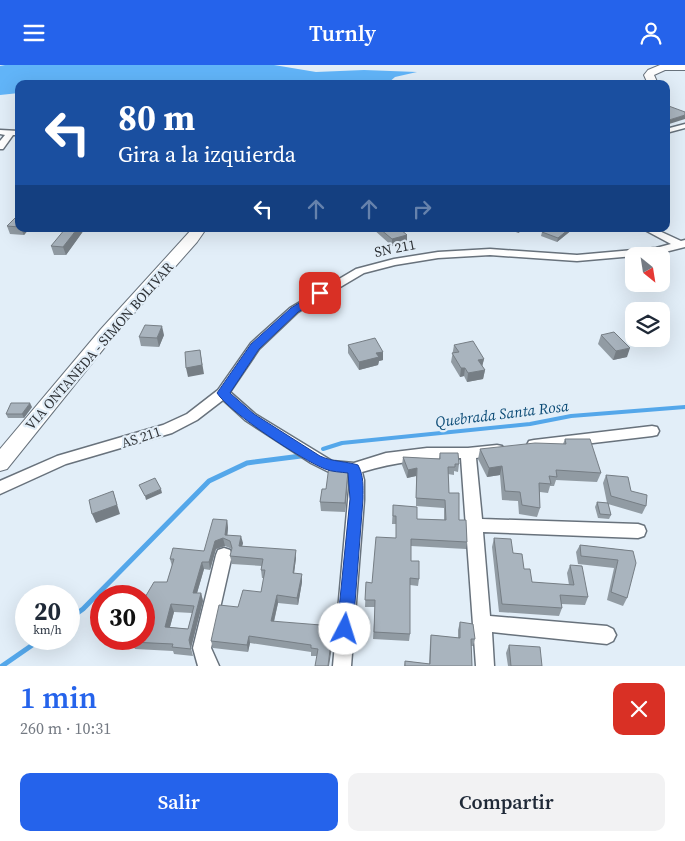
<!DOCTYPE html>
<html lang="es">
<head>
<meta charset="utf-8">
<style>
	:root { --surface:#fff; --page:#f2f2f3; --text:#1f2937; --muted:#747a83; --accent:#2563eb }
	body { margin:0; font-family:"Source Serif 4",serif; background:var(--page); color:var(--text); height:100vh; display:flex; flex-direction:column; font-size:19px; white-space:nowrap }
	* { box-sizing:border-box; margin:0 }
	p { font-size:16px; color:var(--muted) }
	.icon { flex:none; width:28px; height:28px; fill:none; stroke:currentColor; stroke-width:2; stroke-linecap:round; stroke-linejoin:round }
	.map { position:relative; height:601px; overflow:hidden }
	.panel { display:flex; flex-direction:column; background:var(--surface); flex:1 }
	.panel>* { flex:none }
	.top-card { position:absolute; left:15px; top:15px; width:655px; height:152px; border-radius:10px; box-shadow:0 5px 20px #0002; background:#1a4fa0; color:#fff; overflow:hidden }
	.needle { width:32px; rotate:150deg }
	.controls { position:absolute; left:625px; top:182px; display:grid; gap:10px }
	.controls a { display:grid; place-items:center; width:45px; height:45px; border-radius:10px; background:var(--surface); box-shadow:0 5px 20px #0002; font-size:25px }
	.speed { position:absolute; left:15px; top:520px; display:flex; gap:10px; font-size:25px; font-weight:700; text-align:center }
	.speed>* { display:grid; place-content:center; width:65px; height:65px; border-radius:50%; background:var(--surface); box-shadow:0 5px 20px #0002; line-height:1 }
	.speed small { font-size:12px; font-weight:400 }
	.speed .limit { border:8px solid #d22; background:#fff; color:#111 }
	.pin { position:absolute; display:grid; place-items:center; width:42px; height:42px; color:#fff; margin:-21px; border-radius:10px; box-shadow:0 2px 8px #0006 }
	.me { position:absolute; width:55px; margin:-28px; rotate:5deg; stroke-linejoin:round; filter:drop-shadow(0 0 4px #0008) }
	.turn { display:flex; align-items:center; gap:18px; height:105px; padding:0 20px; font-size:22px }
	.turn .icon { width:65px; height:65px; stroke-width:2.5 }
	.turn b { display:block; font-size:35px; line-height:42px }
	.lanes { display:flex; align-items:center; height:48px; padding:0 20px; background:#0003; justify-content:center; gap:25px; direction:ltr }
	.lanes .off { opacity:.35 }
	.round { display:grid; place-items:center; flex:none; width:52px; height:52px; border-radius:10px; background:var(--page) }
	.headline { display:flex; align-items:center; justify-content:space-between; height:85px; padding:0 20px }
	h1 { font-size:30px; font-weight:600; line-height:38px; color:var(--accent) }
	.cta { display:flex; gap:10px; margin-top:auto; padding:10px 20px }
	.cta a { flex:1; height:58px; border-radius:10px; background:var(--accent); color:#fff; font-size:20px; font-weight:600; line-height:58px; text-align:center }
	.cta a+a { background:var(--page); color:var(--text) }
	header { display:flex; justify-content:space-between; align-items:center; height:65px; padding:0 20px; background:var(--accent); color:#fff; font-size:22px; font-weight:600 }
	.map>svg:first-child { display:block }
</style>
</head>
<body>
<header><svg class="icon" aria-label="menu" viewBox="0 0 24 24"><path d="M4 6h16M4 12h16M4 18h16"/></svg>Turnly<svg class="icon" aria-label="person" viewBox="0 0 24 24"><circle cx="12" cy="8" r="4"/><path d="M4 21q1-7 8-7t8 7"/></svg></header>
<div class="map">
<svg width="685" height="601" viewBox="0 0 685 601">
	<rect width="100%" height="100%" fill="#e2eef8"/>
	<path fill="#61b4f8" d="M274,0L316,7L364,5L417,7L395,12L387,19H296L279,17L273,19H19V28L0,30V1L5,0Z"/>
	<g fill="none" stroke-linecap="round" stroke-linejoin="round">
		<path stroke="#54a7ea" stroke-width="4" d="M323,384L342,378L530,359L571,351L685,342"/>
		<path stroke="#54a7ea" stroke-width="5" d="M69,554L83,544L209,416L247,398L301,391
			M2,601L41,574"/>
		<defs>
			<path id="street" d="M685,59V63L666,68V64Z
				M0,65L19,66V70H13L3,84H0V76L5,70L0,69Z
				M643,164H655L681,176L685,175V182L657,189L577,196L490,190L438,193L395,200L364,208L298,247L259,284L230,327L255,349L332,396L354,398L386,388L427,383H468L497,380L502,381L504,385L502,389L476,393L482,454L638,459L644,461L646,466L644,471L638,473L483,467L490,551L607,561L613,564L616,570L613,576L607,579L492,567L494,601H476L461,393C427,393 395,397 362,407L364,415V435L351,601H333L348,435L350,415L348,409L329,407L311,398L245,355L223,335L197,355L172,368L66,399L0,429V416L57,391L163,360L187,349L218,325L251,278L290,243L356,204L394,194L438,187L490,184L577,190L656,183L671,179Z
				M652,361L657,362L659,366L657,370L652,371L534,385L529,384L527,380L529,376L534,375Z
				M224,483L230,485L232,490L211,583L219,601H198L193,583L216,490L218,485Z"/>
			<path id="secondary" d="M660,0H685V5H665L654,10L658,19H648L644,10L648,5Z
				M192,164H206L197,177L113,272L7,404L0,406V384L101,264Z"/>
		</defs>
		<use href="#street" stroke="#68727c" stroke-width="3"/>
		<use href="#secondary" stroke="#68727c" stroke-width="2"/>
		<use href="#street" fill="#fff" fill-rule="evenodd"/>
		<use href="#secondary" fill="#fff" fill-rule="evenodd"/>
	</g>
	<path fill="#919ba3" fill-rule="evenodd" d="M19,151V164H29L24,170L10,169L7,161Z
		M373,164H400L407,170V177L392,181Z
		M509,164H525L518,168Z
		M573,164L557,177L541,171L542,167Z
		M84,165L66,190H54L51,181Z
		M164,270L159,282L141,281L139,272Z
		M601,270L627,292L613,295L598,279Z
		M348,280L383,287V295L379,296L378,300L359,305L348,288Z
		M454,280L484,294L482,301L485,305L483,314L467,317L464,311L460,312L451,297Z
		M32,342L24,353H8L6,349Z
		M565,374L601,408L597,417L556,415L554,421H550L548,428L540,427V443L537,452L519,449L518,436L502,435L500,410L487,412L478,394L480,384L563,379Z
		M440,388L459,399L458,407L454,406V410L448,409L449,428L467,477L466,484L411,481V496L419,514L418,521L410,520V569L409,576L373,574L375,542H365L366,517L372,518L396,473V459H392L393,440L417,454L444,455V443L416,441V411L407,413L402,400L403,392L439,394Z
		M348,406L345,447L321,446L320,437L326,424Z
		M606,410L631,426L646,441L642,449L608,439L611,450L609,454L598,453L595,442L597,437L607,438L603,418Z
		M227,455L228,463L227,470L243,478L242,481L296,493L294,508L302,517L298,540L278,538L274,557L334,569L317,591H311V587L250,578L248,587L213,583L211,576L238,542L261,527L264,513H262L261,505L262,501L232,499L230,491L232,484L225,481L216,484L210,505L204,504L197,528H201L203,536L191,583L193,591L174,589L173,586L135,584L131,577L167,517L172,501L170,494L204,486ZM174,547L192,548L188,564L170,562Z
		M494,473L513,488L532,517L569,520L567,508L570,500L588,532L585,540L561,539L562,543L559,551L499,547L492,482Z
		M580,480L633,486L627,533L623,541L607,535L614,503L578,499L576,487Z
		M460,557L475,574L473,581H471L472,601H404L405,596L429,599L430,578L431,570L458,573V565Z
		M509,580L542,601H508L506,588Z"/>
	<path fill="#767e85" d="M685,50V54L666,60V56Z
		M21,164H29L24,170Z
		M77,164H84V165L66,190L63,182Z
		M519,164H525L518,168Z
		M569,164H573L557,177L558,173Z
		M407,170V177L392,181V174Z
		M162,261L164,270L159,282L157,273Z
		M630,283L627,292L613,295L616,286Z
		M200,285L204,309L188,312L186,303Z
		M383,287V295L379,296L378,300L359,305V297L376,288Z
		M484,294L482,302L478,295Z
		M461,303H465L464,311L460,312Z
		M485,305L483,314L467,317L468,308Z
		M30,338L32,342L24,353L22,349Z
		M502,401L500,410L487,412L489,403Z
		M417,403L416,411L407,413L408,405Z
		M348,406V415L345,447V438Z
		M161,424L162,428L146,435L145,431Z
		M113,426L120,449L96,458L92,449Z
		M227,455L228,463L227,475L225,470Z
		M241,471L243,478L240,489L239,481Z
		M223,473L225,481L216,484L210,505L209,497L215,476Z
		M296,485V493L293,516V508Z
		M202,497L204,504L195,535L193,528Z
		M302,509V517L298,540L297,533Z
		M201,528L203,536L191,583L193,591L189,575Z
		M277,530L278,538L272,564L271,556Z
		M171,539L174,547L168,569L165,562Z
		M333,561L334,569L329,601H328Z
		M249,571L250,578L248,587L247,580Z"/>
	<path fill="#a9b4be" stroke="#767e85" fill-rule="evenodd" d="M666,40L685,47V50L666,56Z
		M17,151H19V162L7,161Z
		M65,164H77L63,182L51,181Z
		M380,164H400L407,170L392,174Z
		M545,164H569L558,173L542,167Z
		M145,260L162,261L157,273L139,272Z
		M614,267L630,283L616,286L601,270Z
		M375,273L383,287L376,288L379,292L359,297L348,280Z
		M473,276L484,294L478,295L485,305L468,308L465,303H461L452,288L459,287L454,280Z
		M200,285L202,300L186,303L185,287Z
		M11,338H30L22,349H6Z
		M565,374H590L601,408L556,405L557,412L549,411L551,419L539,418L540,443L522,440L520,427L505,426L502,401L489,403L480,384L535,378L566,379Z
		M440,388H458L459,399H455V402H448L449,428H459V455H466L467,477L411,474V496H419V514L410,513V569L374,567L375,535H365L366,517L372,518L376,472L396,473V451H393V440L417,442V454L446,455L445,435L416,433L417,403L408,405L403,392L440,394Z
		M329,401L347,402L348,406L345,438L320,437L322,424H326Z
		M606,410L628,412L631,426L647,430L646,441L611,431Z
		M155,413L161,424L145,431L139,420Z
		M113,426L117,440L92,449L89,435Z
		M597,437L608,438L611,450L600,449Z
		M213,454L227,455L225,470L241,471L239,481L296,485L293,508L302,509L297,533L277,530L271,556L333,561L328,601H315L318,584L311,583V580L249,571L247,580L211,576L219,540L238,542L243,525L261,527L265,505H261L263,494L230,491L232,483L230,476L223,473L215,476L209,497H202L193,528H201L189,575L191,584L172,582L173,579L131,577L132,574H144V534L154,517H167L174,494H170L173,483L204,486ZM171,539L194,541L188,564L165,562Z
		M494,473L511,474L513,488L522,489L524,504H530L532,517L574,520L570,500L582,501L588,532L560,530L562,543L502,539Z
		M580,480L633,486L636,498L627,533L611,527L618,495L581,491Z
		M460,557L473,559L475,574H471L472,601H405V596L430,599L431,570L460,573Z
		M509,580L540,582L542,601H511Z"/>
	<path fill="#2563eb" stroke="#184099" d="M320,225L325,228L324,231L298,247L259,284L230,328L254,349L320,391C333,397 345,396 358,400C364,411 363,422 363,434L353,564L351,569L345,572L340,569L337,564L350,434L348,408C341,407 332,407 325,404C302,395 230,348 217,328L251,279L291,243Z"/>
	<g text-anchor="middle" stroke-width="4.5" stroke-linejoin="round" paint-order="stroke">
		<g font-size="14" fill="#303438" stroke="#e2eef8">
			<text transform="translate(395 183) rotate(-11)" y="5">SN 211</text>
			<text transform="translate(99 281) rotate(-49)" y="5">VIA ONTANEDA - SIMON BOLIVAR</text>
			<text transform="translate(141 372) rotate(-18)" y="5">AS 211</text>
		</g>
		<g font-size="15" font-style="italic" fill="#0a4a75" stroke="#e2eef8">
			<text transform="translate(502 349) rotate(-7)" y="5">Quebrada Santa Rosa</text>
		</g>
	</g>
</svg>
<div class="controls">
<a><svg class="needle" viewBox="-14 -14 28 28"><path d="M0-13l5 13h-10z" fill="#e53935"/><path d="M0 13l5-13h-10z" fill="#747a83"/></svg></a>
<a><svg class="icon" aria-label="layers" viewBox="0 0 24 24"><path d="M12 4l9 5-9 5-9-5zM3 14l9 5 9-5"/></svg></a>
</div>
<div class="speed"><div>20<small>km/h</small></div><div class="limit">30</div></div>
<div class="pin" style="left:320px;top:228px;background:#d93025"><svg class="icon" aria-label="arrive" viewBox="0 0 24 24"><path d="M6 21V4h12l-3 4 3 4H6"/></svg></div>
<svg class="me" style="left:345px;top:564px" viewBox="-20 -20 40 40"><circle r="19" fill="#fff"/><path d="M0-13L10 11 0 6-10 11z" fill="#2563eb"/></svg>
<div class="top-card">
<div class="turn"><svg class="icon" aria-label="left" viewBox="0 0 24 24"><path d="M17 20v-9H6M10 6l-5 5 5 5"/></svg><div><b>80 m</b>Gira a la izquierda</div></div>
<div class="lanes"><svg class="icon" aria-label="left" viewBox="0 0 24 24"><path d="M17 20v-9H6M10 6l-5 5 5 5"/></svg><svg class="icon off" aria-label="ahead" viewBox="0 0 24 24"><path d="M12 20V5M6 11l6-6 6 6"/></svg><svg class="icon off" aria-label="ahead" viewBox="0 0 24 24"><path d="M12 20V5M6 11l6-6 6 6"/></svg><svg class="icon off" aria-label="right" viewBox="0 0 24 24"><path d="M7 20v-9h11M14 6l5 5-5 5"/></svg></div>
</div>
</div>
<section class="panel">
<div class="headline"><div><h1>1 min</h1><p>260 m · 10:31</p></div><a class="round" style="background:#d93025;color:#fff"><svg class="icon" aria-label="close" viewBox="0 0 24 24"><path d="M6 6l12 12M18 6L6 18"/></svg></a></div>
<div class="cta"><a>Salir</a><a>Compartir</a></div>
</section>
</body>
</html>
